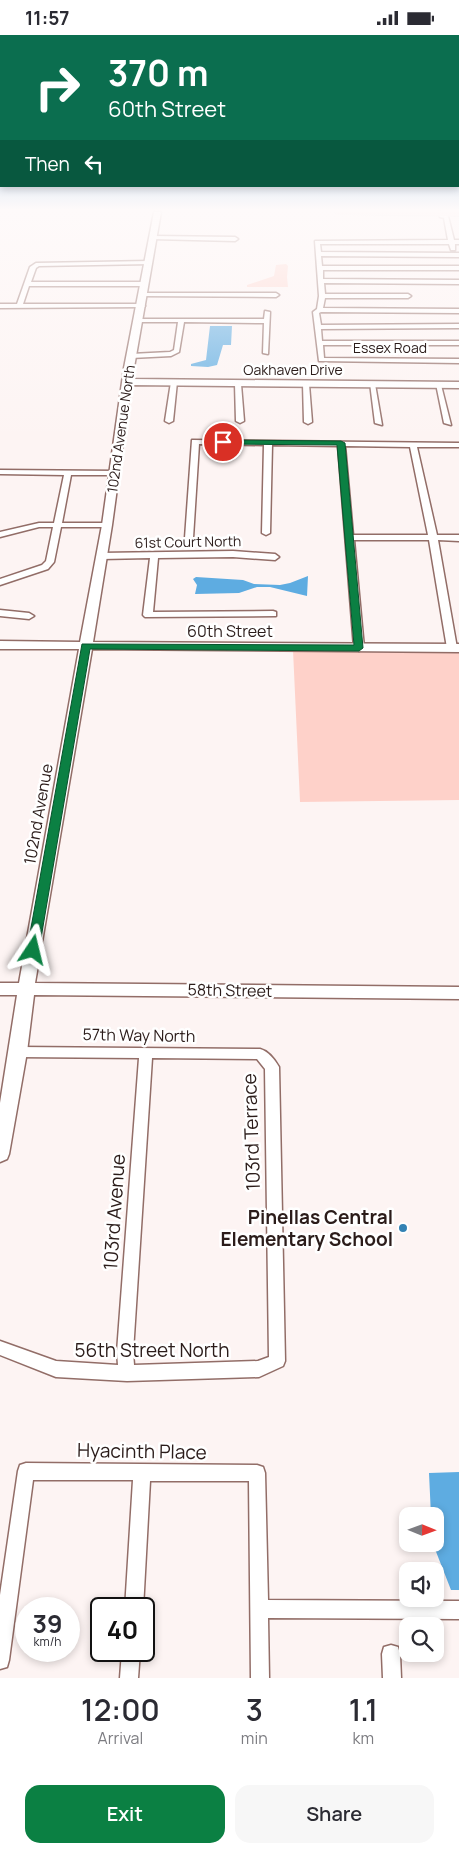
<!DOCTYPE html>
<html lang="en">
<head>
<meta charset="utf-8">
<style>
	:root { --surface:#fff; --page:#f7f7f7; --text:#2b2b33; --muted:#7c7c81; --accent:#0b8043 }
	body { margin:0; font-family:Manrope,sans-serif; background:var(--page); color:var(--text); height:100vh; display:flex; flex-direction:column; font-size:19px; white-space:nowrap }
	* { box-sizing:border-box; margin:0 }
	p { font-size:16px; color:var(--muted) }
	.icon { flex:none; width:28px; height:28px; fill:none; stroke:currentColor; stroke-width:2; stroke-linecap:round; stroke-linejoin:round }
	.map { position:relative; height:1643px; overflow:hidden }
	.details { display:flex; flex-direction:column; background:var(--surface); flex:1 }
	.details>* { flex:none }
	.top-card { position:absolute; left:0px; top:0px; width:460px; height:152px; box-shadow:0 2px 8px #0003; background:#0b6e4f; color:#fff; overflow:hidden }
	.needle { width:32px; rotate:91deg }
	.tools { position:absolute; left:399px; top:1472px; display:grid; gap:10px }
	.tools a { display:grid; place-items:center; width:45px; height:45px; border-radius:10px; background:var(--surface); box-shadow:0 2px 8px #0003; font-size:25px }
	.speed { position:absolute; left:15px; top:1562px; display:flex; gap:10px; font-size:25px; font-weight:700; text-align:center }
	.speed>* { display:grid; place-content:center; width:65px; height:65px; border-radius:50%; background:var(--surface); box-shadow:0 2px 8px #0003; line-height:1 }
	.speed small { font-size:12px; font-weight:400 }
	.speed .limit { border:2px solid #111; border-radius:8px; background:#fff; color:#111 }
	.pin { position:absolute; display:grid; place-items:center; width:42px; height:42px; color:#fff; margin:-21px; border:2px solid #fff; border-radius:50%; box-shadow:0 1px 5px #0007 }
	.me { position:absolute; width:55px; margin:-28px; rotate:10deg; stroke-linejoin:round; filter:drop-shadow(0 0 4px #0008) }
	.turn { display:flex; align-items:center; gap:18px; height:105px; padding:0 25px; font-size:22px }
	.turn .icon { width:65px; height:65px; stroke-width:2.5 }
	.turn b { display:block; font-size:35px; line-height:42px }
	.then { display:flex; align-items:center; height:48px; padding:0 25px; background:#0003; gap:10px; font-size:19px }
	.eta { display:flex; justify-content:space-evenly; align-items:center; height:85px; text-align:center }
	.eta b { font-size:30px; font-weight:600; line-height:35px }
	.cta { display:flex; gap:10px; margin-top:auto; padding:10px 25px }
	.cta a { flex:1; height:58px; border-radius:15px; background:var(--accent); color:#fff; font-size:20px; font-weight:600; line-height:58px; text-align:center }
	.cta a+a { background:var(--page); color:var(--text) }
	.status { display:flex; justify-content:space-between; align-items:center; height:35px; padding:0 25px; background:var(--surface); direction:ltr }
	.status svg { height:14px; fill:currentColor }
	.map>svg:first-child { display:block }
</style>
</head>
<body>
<div class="status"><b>11:57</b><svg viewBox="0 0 49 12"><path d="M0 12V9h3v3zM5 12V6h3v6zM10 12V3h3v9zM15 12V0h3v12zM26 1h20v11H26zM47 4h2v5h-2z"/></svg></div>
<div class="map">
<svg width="459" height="1643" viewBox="0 0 459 1643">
	<rect width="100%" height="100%" fill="#fdf4f3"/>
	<path fill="#fed1c9" d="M286,229L288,231L287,242L288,252H247V250L274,241L276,230Z
		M293,615H459V765L300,767Z"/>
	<path fill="#5eace1" d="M210,291H232L231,310H223L217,330L208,332L191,331V329L206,325Z
		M308,541L307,561L270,552H257L239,558L195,559L197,550L193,544L196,542L243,545L254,549L280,550L290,548Z
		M459,1437V1555H451L433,1509H435V1481H431L429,1438Z"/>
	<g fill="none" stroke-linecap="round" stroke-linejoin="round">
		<defs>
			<path id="street" d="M438,177H444V180L448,181L454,205H459V209H455V215H451L449,209H320L321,217L459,218V222L321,221L322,231H459V235H323V244L459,245V249L324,248L325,259H408L411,261L408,263H325L323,273L459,274V278L321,277L319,278L321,290L459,289V293L321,294L322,306H459V310H323L324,323L459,324V328L319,326L313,277L317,274L319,261L315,206L448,205L444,183L440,182Z
				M154,201L235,202L238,204L235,206L152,204Z
				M149,226L151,229L39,231L36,233L31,247H145L148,249L145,251H29L23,269H142L145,271L144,272L0,273V269H17L30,232L36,228Z
				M143,258H276L279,260L276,262L141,261V259Z
				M265,276L270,277L268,319L263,318L264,288L184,287L179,317L171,321L131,323L128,321L131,319L170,317L174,315L178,287H138L136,286V284H264Z
				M174,345L177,347L173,386L169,388L165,386L171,347Z
				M238,347L241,349L244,386L240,388L236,386L235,349Z
				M306,347L309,349L312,387L308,389L304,387L303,349Z
				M370,348L375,349L382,390L375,388Z
				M436,349L441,350L451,390L444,388Z
				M192,405L459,408V412H417L437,500H459V506L438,505L457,613L455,615H449L447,613L429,505H354L364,613L359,616L354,613L338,411L272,410L270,498L266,500L262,498L264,410L199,409L193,503L189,506L185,503ZM345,411L410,412L428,500H353Z
				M0,435L118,436L119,438L115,440H71L62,488H107L111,490L107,492H61L54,527L48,534L0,550V544L42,530L46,526L53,492H39L0,502V497L39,488H54L64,440L0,439Z
				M233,516L275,519L279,522L275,525L233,522L158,523L153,577L273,576L276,577V581L145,582L143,580L150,523L101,524L97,521L101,518Z
				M0,575L29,578L34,581L29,584L0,581Z
				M18,1012L260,1014C268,1016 275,1025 279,1032L285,1326L283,1331L259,1342L127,1346L56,1342L0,1320V1306L56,1326L118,1330L117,1317L139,1023L18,1022L13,1021L11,1017L13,1013ZM152,1023L257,1024L265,1034L269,1322L258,1326L134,1330L133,1317Z
				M26,1428L257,1430L263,1432L265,1438L268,1565L459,1566V1584L268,1583L269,1643H251L249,1446H150L143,1574H125L133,1445H33L9,1625L7,1632L0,1634V1560L18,1436L20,1430Z
				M391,1610L398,1612L400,1619L401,1643H383L382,1619L384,1612Z
				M122,1616H140L138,1643H120Z"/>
			<path id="secondary" d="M154,177H161L132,344L459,347V353L131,350L112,490L93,607L459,609V617L92,614L35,948L459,952V964L34,960L27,1017L9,1119L7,1124L0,1127V1068L17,960H0V948H19L79,614H0V606L80,607L102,490L124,333Z"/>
			<path id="primary" d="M335,177H459V181L339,179Z"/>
		</defs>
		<use href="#street" stroke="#926d67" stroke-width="3"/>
		<use href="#secondary" stroke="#926d67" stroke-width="3"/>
		<use href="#primary" stroke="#d5d2d1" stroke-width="2"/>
		<use href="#street" fill="#fff" fill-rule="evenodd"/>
		<use href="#secondary" fill="#fff" fill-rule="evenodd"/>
		<use href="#primary" fill="#fdd6d0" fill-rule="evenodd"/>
	</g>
	<linearGradient id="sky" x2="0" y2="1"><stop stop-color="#71b1e5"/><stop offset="0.43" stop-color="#fefafa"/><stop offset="1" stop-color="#fefafa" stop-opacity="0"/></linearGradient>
	<rect width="459" height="407" fill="url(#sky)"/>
	<path fill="#0b8043" stroke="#07532c" d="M223,405L341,406L345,408L363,613L359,616L90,614L39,915L33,919L28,918L27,915L82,609L354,610L337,410L221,409V406Z"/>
	<circle fill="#3382b4" stroke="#fff" stroke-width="2" cx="403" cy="1193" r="5"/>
	<g text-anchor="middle" stroke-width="5" stroke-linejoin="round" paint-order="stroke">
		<g font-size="14" fill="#2b1c1a" stroke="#fff">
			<text x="390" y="318">Essex Road</text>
			<text x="293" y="340">Oakhaven Drive</text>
			<text transform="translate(121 394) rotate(-82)" y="5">102nd Avenue North</text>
			<text transform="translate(188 507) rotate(-1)" y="5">61st Court North</text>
		</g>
		<g font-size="16" fill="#2b1c1a" stroke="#fff">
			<text x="230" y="602">60th Street</text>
			<text transform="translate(38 779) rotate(-80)" y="6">102nd Avenue</text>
			<text transform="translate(230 955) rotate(1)" y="6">58th Street</text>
			<text transform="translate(139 1000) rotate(1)" y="6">57th Way North</text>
		</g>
		<g font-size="19" fill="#2b1c1a" stroke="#fff">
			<text transform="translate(251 1097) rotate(-92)" y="7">103rd Terrace</text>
			<text transform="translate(114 1177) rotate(-86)" y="7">103rd Avenue</text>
			<text x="152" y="1322">56th Street North</text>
			<text transform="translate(142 1416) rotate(1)" y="7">Hyacinth Place</text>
		</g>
		<g font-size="19" font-weight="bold" fill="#2b1c1a" stroke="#fff" text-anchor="end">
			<text x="393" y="1189">Pinellas Central<tspan x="393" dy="22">Elementary School</tspan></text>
		</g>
	</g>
</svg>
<div class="tools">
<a><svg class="needle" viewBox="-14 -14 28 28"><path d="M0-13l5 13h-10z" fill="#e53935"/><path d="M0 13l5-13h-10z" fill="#7c7c81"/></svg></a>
<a><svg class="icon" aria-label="sound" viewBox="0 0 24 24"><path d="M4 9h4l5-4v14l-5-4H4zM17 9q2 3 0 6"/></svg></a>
<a><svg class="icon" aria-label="search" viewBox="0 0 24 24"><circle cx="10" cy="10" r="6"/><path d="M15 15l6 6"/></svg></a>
</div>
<div class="speed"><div>39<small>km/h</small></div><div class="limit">40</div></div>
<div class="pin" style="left:223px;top:407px;background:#d93025"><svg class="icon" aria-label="arrive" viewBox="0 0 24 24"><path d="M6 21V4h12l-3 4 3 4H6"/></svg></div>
<svg class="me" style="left:33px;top:915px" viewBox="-20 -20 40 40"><path d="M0-17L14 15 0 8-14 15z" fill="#0b8043" stroke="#fff" stroke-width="4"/></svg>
<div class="top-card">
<div class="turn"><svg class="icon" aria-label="right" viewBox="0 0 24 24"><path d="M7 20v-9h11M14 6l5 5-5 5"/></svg><div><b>370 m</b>60th Street</div></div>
<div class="then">Then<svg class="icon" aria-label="left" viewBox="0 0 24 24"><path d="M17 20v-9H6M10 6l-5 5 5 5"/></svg></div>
</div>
</div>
<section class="details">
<div class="eta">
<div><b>12:00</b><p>Arrival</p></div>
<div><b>3</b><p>min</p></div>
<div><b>1.1</b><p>km</p></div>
</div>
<div class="cta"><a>Exit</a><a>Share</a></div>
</section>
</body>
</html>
